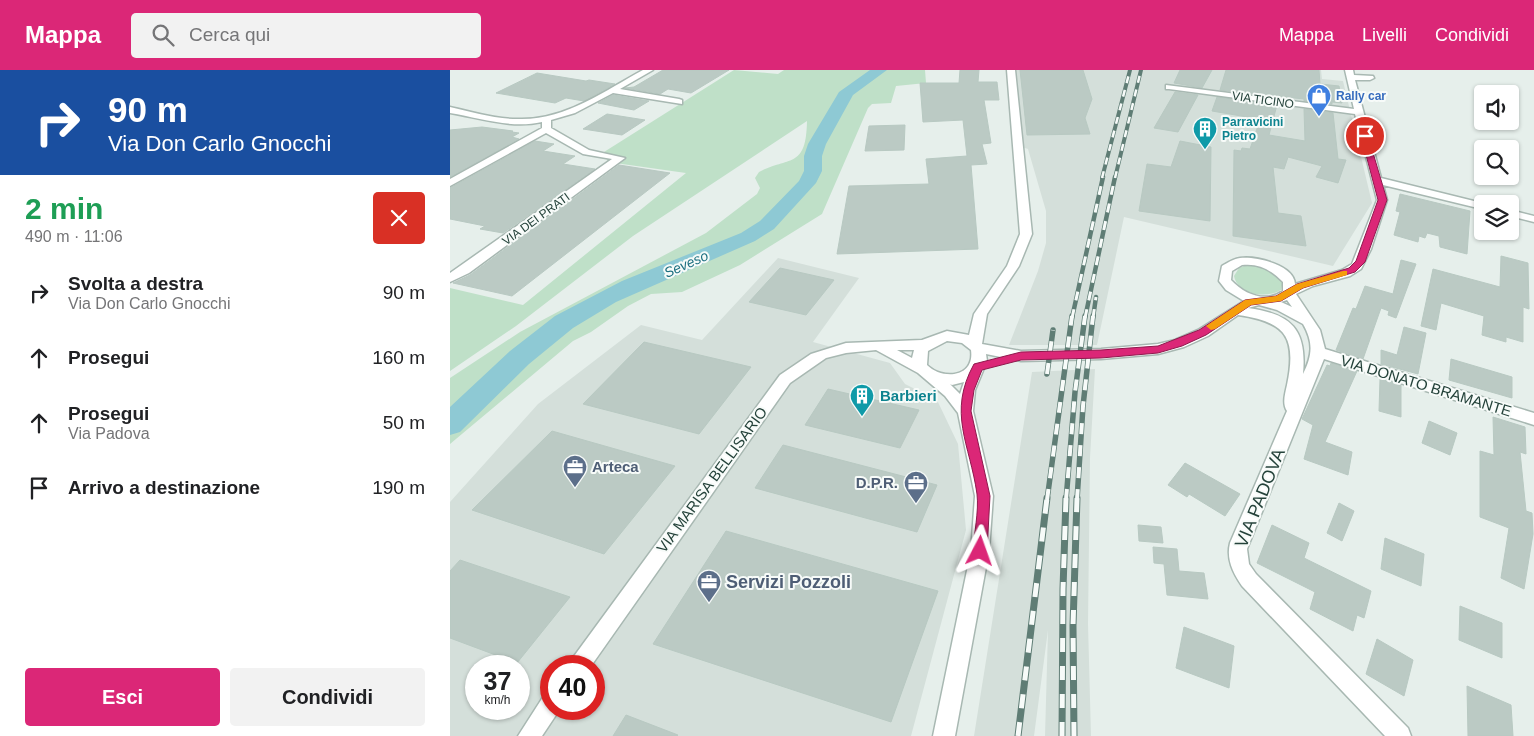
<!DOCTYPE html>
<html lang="it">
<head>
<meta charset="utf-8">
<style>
	:root { --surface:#fff; --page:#f2f2f2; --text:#202124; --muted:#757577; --accent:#db2777 }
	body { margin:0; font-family:Helvetica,sans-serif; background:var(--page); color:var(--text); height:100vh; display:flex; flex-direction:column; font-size:19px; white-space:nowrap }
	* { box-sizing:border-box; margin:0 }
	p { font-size:16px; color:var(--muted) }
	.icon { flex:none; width:28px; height:28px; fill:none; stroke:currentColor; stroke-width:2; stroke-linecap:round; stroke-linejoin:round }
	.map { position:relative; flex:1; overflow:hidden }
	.side { display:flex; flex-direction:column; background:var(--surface); width:450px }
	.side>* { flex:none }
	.banner { background:#1a4fa0; color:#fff; overflow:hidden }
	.controls { position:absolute; left:1024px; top:15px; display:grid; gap:10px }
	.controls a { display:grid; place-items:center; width:45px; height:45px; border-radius:5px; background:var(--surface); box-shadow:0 1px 4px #0004; font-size:25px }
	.speed { position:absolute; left:15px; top:585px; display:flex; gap:10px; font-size:25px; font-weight:700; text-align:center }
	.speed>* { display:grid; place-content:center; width:65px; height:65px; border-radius:50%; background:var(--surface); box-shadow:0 1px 4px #0004; line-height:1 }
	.speed small { font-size:12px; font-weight:400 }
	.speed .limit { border:8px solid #d22; background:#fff; color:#111 }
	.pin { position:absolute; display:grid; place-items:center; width:42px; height:42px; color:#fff; margin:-21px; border:2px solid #fff; border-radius:50%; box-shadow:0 1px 5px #0007 }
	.me { position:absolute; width:55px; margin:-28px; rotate:4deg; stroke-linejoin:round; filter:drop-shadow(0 0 4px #0008) }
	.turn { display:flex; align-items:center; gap:18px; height:105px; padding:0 25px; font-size:22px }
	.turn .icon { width:65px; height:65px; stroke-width:2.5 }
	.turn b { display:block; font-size:35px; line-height:42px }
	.round { display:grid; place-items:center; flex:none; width:52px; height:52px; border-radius:5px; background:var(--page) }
	.overview { display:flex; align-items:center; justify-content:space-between; height:85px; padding:0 25px }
	h1 { font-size:30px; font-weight:800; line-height:38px; color:#1e9e55 }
	.primary-button { display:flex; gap:10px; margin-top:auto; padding:10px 25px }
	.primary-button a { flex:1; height:58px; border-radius:5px; background:var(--accent); color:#fff; font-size:20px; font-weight:800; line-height:58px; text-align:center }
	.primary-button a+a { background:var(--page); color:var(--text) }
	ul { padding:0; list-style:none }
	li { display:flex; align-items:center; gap:15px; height:65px; padding:0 25px }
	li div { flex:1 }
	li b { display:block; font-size:19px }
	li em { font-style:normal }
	header { display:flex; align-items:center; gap:30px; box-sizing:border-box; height:70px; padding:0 25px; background:var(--accent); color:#fff }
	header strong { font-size:24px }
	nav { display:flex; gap:28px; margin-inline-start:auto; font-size:18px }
	.search { width:350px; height:45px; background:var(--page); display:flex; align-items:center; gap:12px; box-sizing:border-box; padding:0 18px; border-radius:5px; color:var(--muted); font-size:19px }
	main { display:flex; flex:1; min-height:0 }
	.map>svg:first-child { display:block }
</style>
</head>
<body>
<header>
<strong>Mappa</strong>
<div class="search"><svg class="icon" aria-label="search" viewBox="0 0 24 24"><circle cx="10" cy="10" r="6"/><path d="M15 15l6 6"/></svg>Cerca qui</div>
<nav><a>Mappa</a><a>Livelli</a><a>Condividi</a></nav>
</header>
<main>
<section class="side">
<div class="banner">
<div class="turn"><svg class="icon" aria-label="right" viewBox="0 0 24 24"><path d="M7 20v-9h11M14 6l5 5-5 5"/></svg><div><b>90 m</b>Via Don Carlo Gnocchi</div></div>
</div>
<div class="overview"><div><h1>2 min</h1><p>490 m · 11:06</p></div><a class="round" style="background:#d93025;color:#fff"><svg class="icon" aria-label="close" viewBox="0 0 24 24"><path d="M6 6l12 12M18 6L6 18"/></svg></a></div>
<ul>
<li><svg class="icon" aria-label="right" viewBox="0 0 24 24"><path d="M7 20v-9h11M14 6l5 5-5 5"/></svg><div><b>Svolta a destra</b><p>Via Don Carlo Gnocchi</p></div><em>90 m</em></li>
<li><svg class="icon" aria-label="ahead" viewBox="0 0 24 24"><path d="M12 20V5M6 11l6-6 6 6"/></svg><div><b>Prosegui</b></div><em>160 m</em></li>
<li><svg class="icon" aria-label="ahead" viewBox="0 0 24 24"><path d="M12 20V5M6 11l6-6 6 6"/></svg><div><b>Prosegui</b><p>Via Padova</p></div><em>50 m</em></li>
<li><svg class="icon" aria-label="arrive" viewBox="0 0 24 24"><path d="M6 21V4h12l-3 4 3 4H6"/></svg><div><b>Arrivo a destinazione</b></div><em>190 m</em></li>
</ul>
<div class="primary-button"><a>Esci</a><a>Condividi</a></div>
</section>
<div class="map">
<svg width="1084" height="666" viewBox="0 0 1084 666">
	<rect width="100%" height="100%" fill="#e6efeb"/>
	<path fill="#d4dfda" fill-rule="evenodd" d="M565,0H871L872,9L893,11L922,133L883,196L674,147L647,275H559L588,201L596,173V141L578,79L572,77Z
		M328,188L409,208L363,272L440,293L455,314L487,330L508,374L516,460L461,666H0V432L88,334L191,255L252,270ZM26,596H69V639H26ZM101,596H144V639H101Z
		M645,299L640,388L638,554L641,666H595L598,560L584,666H524L582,302Z"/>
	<path fill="#bfe0c8" d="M284,0L328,4L334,0H475L476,13L446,16L441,33L422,34L418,38L372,144L290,195L232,222L201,224L178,236L141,262L123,271L0,374V308L70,262L256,163L307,124L310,118L305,108L309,102C340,86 356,99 357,51L183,166L66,256L0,301V218L73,235L236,103L158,92L154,82Z
		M794,196C811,194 821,199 833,211L831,220C816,229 788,225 784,206L789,198Z"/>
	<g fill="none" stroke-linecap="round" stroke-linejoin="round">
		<path fill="#8ec9d4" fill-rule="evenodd" d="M420,0H437L403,25L376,74L372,86V101L366,113L324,159L305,171L166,232L123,258L79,294L10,362L0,365V337L60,281L105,246L172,211L291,163L310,151L349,111L354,101V86L358,74L389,22Z"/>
	</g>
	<path fill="#bbcac4" stroke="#b8c9c2" d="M213,0H279L241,23L218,19L210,24L175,18L184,17Z
		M510,0H529L528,12H547L549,30H534L541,73L532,74L537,94L521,95L528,179L387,184L399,116L479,114L476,89L517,86L513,50L473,52L470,13H509Z
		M570,0H633L642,29L635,48L640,64L577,65Z
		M730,0H762L752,18L724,13Z
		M776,0H869L870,14L889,16L892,33L882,32V34L854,31V29L770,20Z
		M87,3L136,11L139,10L165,14L134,31L116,28L105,33L46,23Z
		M725,22L748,25L728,62L704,58Z
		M163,25L199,31L184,40L148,33Z
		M767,27L827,35L819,65L855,71L854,39L883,43L888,89L896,90L888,113L866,107L872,96L838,87L834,99L823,97L828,143L851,146L856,176L783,166L784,80L791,81L792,78L800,79L809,53L802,52L803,48L762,41Z
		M157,44L195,50L172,65L133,59Z
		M455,55L454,80L415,81L419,56Z
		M32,57L63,61L62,62L69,63L62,67L69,69L0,107V60Z
		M85,71L104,74L93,81L125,86L113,94L145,99L53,163L30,159L35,156L0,149V118Z
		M730,71L761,77L760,151L689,141L697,94L721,97Z
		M169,95L220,103L62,226L3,213L20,205Z
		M950,124L1020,141L1017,184L990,177L989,166L977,163L975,168L969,166L968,172L944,165L950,142L946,141Z
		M1051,186L1078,193L1079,239L1073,237V272L1056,267V272L1032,265L1034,246L991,233L986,260L971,256L983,199L1050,217Z
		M951,190L966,194L946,248L938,245L939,241L931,238L913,289L886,280L903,238L906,239L915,216L943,224Z
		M330,198L384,210L356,245L299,232Z
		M954,257L976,263L968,304L931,294V280L947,285Z
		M194,272L301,297L249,364L133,334Z
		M1001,289L1062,307V328L999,310Z
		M881,293L907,301L875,372L902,382L898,405L854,389L863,355L852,349L877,295L880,296Z
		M930,309L951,315V347L929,341Z
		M378,319L469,340L450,378L355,355Z
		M1043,347L1075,357L1076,384L1070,382L1076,441L1082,443L1083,464L1074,519L1051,508L1059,458L1030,447V381L1044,385Z
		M979,351L1007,363L1000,385L972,373Z
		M102,361L225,396L154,484L22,440Z
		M333,375L487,415L467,462L305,418Z
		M735,393L790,424L775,446L739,424L737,427L718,415Z
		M889,433L904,441L892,471L877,463Z
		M688,455L711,457L713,473L689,471Z
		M822,455L859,473L854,488L921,521L914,548L907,545L903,561L860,539L865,522L807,493Z
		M276,461L488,521L441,652L203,574Z
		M935,468L974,484L971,516L931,499Z
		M703,477L727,479L729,501L754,503L758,529L717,525L714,494L704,493Z
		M10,490L120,527L67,593L0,568V501Z
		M1010,536L1052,553V588L1009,570Z
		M734,557L784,576L779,618L726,598Z
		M927,569L963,590L954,626L916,604Z
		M1017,616L1061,635L1063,666H1018Z
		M176,645L228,665L227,666H163Z"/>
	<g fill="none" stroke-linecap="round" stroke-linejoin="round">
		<defs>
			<path id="minor" d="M193,0H203L170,19L229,29L232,30V34L163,23L125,43L101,50V58L139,80L175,88L19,203L0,212V203L162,89L133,84L96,63L0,116V109L92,58V52C61,59 30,48 0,43V37C23,42 47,50 72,49C117,49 156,20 193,0Z
				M557,0H565L582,164L569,196L537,244L532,274L571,281L651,279L708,274L725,270L748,260L794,231L776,220L769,211L772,196C777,193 783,189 790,188C806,186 844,195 845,214L892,200L902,194L927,130L905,44L719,19H716V15L904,39L895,0H903L904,5L923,6L924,8L920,10H905L931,108L1036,134H1032V139L933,115L937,130L921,179L911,199L900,206L863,216L846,224L870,260L875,279L1084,343V355L874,289L797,479L799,494L806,504L958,658L961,666H935L792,516C783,503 776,489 780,473L837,341C832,334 835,324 837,315C847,267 836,252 788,245L758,266L734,277L708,284L651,289L571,291L536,284L537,291L525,320L523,341L543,426L539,481L505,666H483L521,481L525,426L508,343L495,326L468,303L426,280L396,283L376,288L340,313L141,596H119L122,589L330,305L361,284L396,273L472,270L497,261L519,265L524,244L557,196L570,164ZM792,195C809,193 821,200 833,212V221C816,233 795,225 781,210L782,201ZM837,230L842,237L831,232ZM809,235L827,240L853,254C864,273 862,286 853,304C857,260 842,244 798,238ZM497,271L512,273L521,280C525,308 492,310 477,295L478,281ZM447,280H464L462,288ZM514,312L510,324L500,314L502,315Z
				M1060,140L1084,146V152L1060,146Z
				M101,624V639H110L92,666H68L93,627Z"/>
		</defs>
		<use href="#minor" stroke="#a8b8b2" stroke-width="3"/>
		<use href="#minor" fill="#fff" fill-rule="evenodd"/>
		<defs>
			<path id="rail-far3" d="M652,108L680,0
				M665,108L691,0"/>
			<path id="rail-far2" d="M622,248L653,107
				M635,248L665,107
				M643,248L646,227"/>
			<path id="rail-far1" d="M597,304L603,260
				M597,430L622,246
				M616,430L625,322L635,246
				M627,430L633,336L643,246"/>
			<path id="rail" d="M568,666L597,428
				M612,666L613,519L616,428
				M624,666L623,556L627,428"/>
		</defs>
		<use href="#rail-far3" stroke="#5f7d75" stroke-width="4"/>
		<use href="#rail-far2" stroke="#5f7d75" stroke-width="4.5"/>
		<use href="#rail-far1" stroke="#5f7d75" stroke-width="5.5"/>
		<use href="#rail" stroke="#5f7d75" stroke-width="7"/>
		<use href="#rail-far3" stroke="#f7fbf9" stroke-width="2.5" stroke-dasharray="7" stroke-linecap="butt"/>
		<use href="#rail-far2" stroke="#f7fbf9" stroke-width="3" stroke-dasharray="9" stroke-linecap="butt"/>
		<use href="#rail-far1" stroke="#f7fbf9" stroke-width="4" stroke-dasharray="11" stroke-linecap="butt"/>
		<use href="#rail" stroke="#f7fbf9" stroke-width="5" stroke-dasharray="14" stroke-linecap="butt"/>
	</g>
	<path fill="#db2777" stroke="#8e194d" d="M915,64L918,66L937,130L915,192L905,202L853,218L831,231L801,235L756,265L732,276L708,283L651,288L571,290L532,300L524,320L521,341L540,426L537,481L535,486L530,488L525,486L523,481C524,463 529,442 527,424C520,374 497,343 524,294L571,282L651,280L708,276L749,260L795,230L826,226L847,214L899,198L906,191L928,130L911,66Z"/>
	<path fill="#f59e0b" d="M893,201H897V205L853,218L831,231L801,235L765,259L761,260L756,256L795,230L826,226L847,214Z"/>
	<defs>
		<symbol id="shop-pin" viewBox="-11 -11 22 30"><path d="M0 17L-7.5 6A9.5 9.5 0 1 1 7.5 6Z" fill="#3f7fe0" stroke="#f7fbf9"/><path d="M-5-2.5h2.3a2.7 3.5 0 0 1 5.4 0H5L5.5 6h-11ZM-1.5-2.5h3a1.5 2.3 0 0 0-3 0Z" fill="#fff"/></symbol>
		<symbol id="building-pin" viewBox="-11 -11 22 30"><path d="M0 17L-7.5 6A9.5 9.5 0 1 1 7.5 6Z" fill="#0f9aa8" stroke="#f7fbf9"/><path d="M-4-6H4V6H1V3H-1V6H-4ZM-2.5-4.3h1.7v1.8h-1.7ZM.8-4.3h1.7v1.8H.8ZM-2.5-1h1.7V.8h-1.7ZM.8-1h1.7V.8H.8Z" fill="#fff"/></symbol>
		<symbol id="office-pin" viewBox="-11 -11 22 30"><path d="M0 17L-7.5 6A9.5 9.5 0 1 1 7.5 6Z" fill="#5c6f8a" stroke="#f7fbf9"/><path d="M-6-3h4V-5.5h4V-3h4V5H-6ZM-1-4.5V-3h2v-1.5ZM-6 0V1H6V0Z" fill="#fff"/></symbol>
	</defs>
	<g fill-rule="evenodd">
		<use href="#shop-pin" x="855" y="12" width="28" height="38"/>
		<use href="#building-pin" x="741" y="45" width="28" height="38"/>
		<use href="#building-pin" x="398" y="312" width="28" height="38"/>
		<use href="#office-pin" x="111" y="383" width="28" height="38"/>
		<use href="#office-pin" x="452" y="399" width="28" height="38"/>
		<use href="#office-pin" x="245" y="498" width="28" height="38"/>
	</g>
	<g text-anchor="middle" stroke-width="4" stroke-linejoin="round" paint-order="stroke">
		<g font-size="12" font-weight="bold" fill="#366cbe" stroke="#f7fbf9" text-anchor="start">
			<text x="886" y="30">Rally car</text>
		</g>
		<g font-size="12" fill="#24423a" stroke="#f7fbf9">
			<text transform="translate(813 30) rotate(8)" y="4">VIA TICINO</text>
			<text transform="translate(86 149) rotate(-36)" y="4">VIA DEI PRATI</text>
		</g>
		<g font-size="12" font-weight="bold" fill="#0d838f" stroke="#f7fbf9" text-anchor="start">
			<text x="772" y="56">Parravicini<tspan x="772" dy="14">Pietro</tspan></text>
		</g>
		<g font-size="14" font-style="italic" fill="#1c6f80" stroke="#f7fbf9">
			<text transform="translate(236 194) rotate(-24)" y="5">Seveso</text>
		</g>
		<g font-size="15" fill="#24423a" stroke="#f7fbf9">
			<text transform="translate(976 316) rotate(17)" y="5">VIA DONATO BRAMANTE</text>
			<text transform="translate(262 410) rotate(-54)" y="5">VIA MARISA BELLISARIO</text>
		</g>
		<g font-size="15" font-weight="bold" fill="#0d838f" stroke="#f7fbf9" text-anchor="start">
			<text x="430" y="331">Barbieri</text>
		</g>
		<g font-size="15" font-weight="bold" fill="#4e5e75" stroke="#f7fbf9" text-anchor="start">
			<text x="142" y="402">Arteca</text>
			<text x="448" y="418" text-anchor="end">D.P.R.</text>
		</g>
		<g font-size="18" fill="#24423a" stroke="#f7fbf9">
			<text transform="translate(810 428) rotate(-68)" y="6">VIA PADOVA</text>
		</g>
		<g font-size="18" font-weight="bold" fill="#4e5e75" stroke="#f7fbf9" text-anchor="start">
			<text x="276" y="518">Servizi Pozzoli</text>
		</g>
	</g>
</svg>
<div class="controls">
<a><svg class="icon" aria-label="sound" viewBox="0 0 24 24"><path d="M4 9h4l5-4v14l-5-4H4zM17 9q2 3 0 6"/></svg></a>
<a><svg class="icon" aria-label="search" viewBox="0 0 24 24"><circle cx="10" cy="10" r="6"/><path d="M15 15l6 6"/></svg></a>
<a><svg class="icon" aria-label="layers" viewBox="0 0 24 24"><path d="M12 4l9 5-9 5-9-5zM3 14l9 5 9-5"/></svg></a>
</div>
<div class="speed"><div>37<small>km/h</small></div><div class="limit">40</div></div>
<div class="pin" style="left:915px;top:66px;background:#d93025"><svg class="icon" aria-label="arrive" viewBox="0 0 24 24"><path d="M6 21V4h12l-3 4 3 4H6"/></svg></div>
<svg class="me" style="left:530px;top:481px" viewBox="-20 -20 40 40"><path d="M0-17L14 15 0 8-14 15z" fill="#db2777" stroke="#fff" stroke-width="4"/></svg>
</div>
</main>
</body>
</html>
